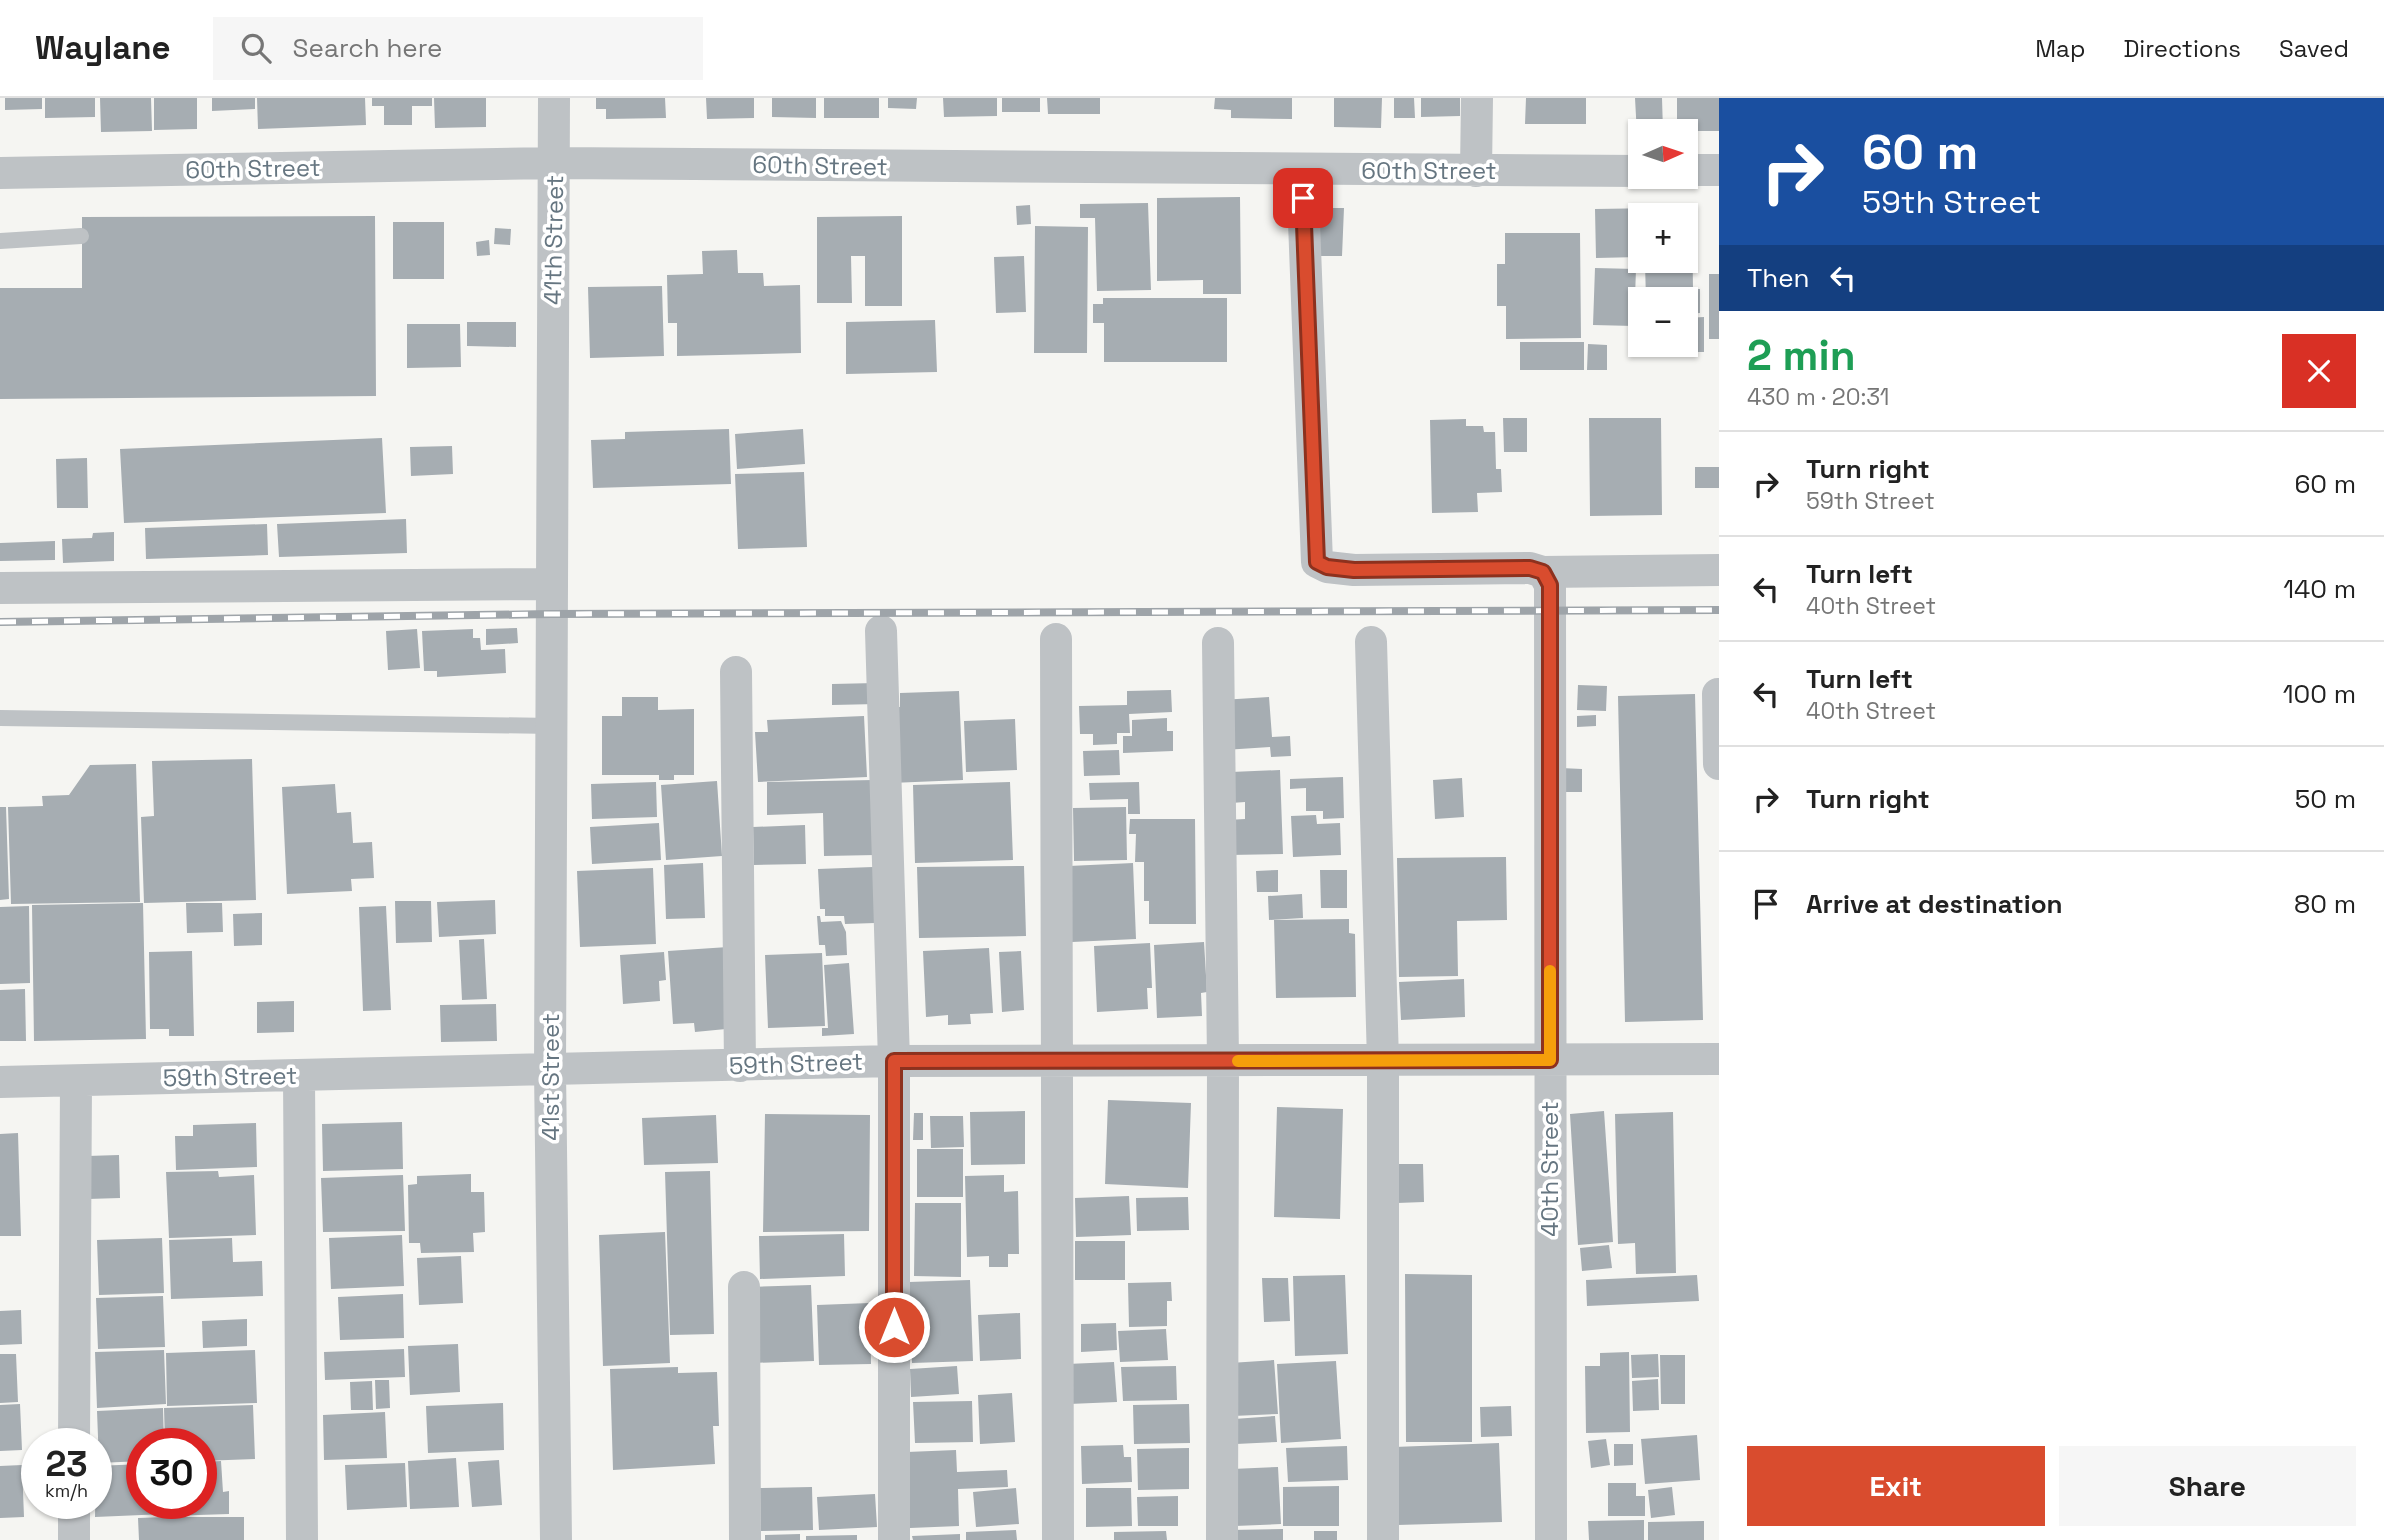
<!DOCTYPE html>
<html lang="en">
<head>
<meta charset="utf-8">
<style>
	:root { --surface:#fff; --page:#f6f6f6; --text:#222; --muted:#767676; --line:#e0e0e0; --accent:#d94c2e }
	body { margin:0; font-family:"Space Grotesk",sans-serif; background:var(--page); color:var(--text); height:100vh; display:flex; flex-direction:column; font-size:26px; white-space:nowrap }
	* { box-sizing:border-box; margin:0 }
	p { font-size:23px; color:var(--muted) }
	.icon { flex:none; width:38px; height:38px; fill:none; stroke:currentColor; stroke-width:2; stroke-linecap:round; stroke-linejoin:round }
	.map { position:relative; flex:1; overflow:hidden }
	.sheet { display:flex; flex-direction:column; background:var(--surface); width:665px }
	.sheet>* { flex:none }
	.top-card { background:#1a4fa0; color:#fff; overflow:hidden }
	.needle { width:46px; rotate:87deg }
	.controls { position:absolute; left:1628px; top:21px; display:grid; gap:14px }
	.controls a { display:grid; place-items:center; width:70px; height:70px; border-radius:0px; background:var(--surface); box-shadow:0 2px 5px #0004; font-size:35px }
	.speed { position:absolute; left:21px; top:1330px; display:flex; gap:14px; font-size:35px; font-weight:700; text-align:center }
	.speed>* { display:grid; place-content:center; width:91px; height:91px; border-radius:50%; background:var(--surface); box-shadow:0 2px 5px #0004; line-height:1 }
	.speed small { font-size:18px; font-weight:400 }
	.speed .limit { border:10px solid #d22; background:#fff; color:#111 }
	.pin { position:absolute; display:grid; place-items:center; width:60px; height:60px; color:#fff; margin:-30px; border-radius:14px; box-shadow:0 4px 10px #0006 }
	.me { position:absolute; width:77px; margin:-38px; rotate:0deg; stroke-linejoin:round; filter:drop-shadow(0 0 5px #0008) }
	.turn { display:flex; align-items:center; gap:24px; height:147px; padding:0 28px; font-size:32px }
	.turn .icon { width:91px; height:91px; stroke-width:2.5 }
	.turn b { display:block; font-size:49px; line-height:60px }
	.then { display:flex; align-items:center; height:66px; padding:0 28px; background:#0003; gap:14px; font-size:26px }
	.round { display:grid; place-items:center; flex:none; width:74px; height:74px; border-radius:0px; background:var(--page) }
	.head { display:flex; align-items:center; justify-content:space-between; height:119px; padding:0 28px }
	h1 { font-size:42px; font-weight:700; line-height:52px; color:#1e9e55 }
	.action { display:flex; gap:14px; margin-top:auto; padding:14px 28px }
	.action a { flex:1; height:80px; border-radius:0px; background:var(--accent); color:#fff; font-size:28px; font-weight:700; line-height:80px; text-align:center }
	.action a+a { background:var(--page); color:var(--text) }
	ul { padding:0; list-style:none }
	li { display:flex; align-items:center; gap:21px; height:105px; padding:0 28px; border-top:2px solid var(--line) }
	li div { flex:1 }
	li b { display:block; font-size:26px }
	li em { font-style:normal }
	header { display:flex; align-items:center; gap:42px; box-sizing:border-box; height:98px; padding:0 35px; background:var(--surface); border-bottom:2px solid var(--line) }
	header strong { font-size:33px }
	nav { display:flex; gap:38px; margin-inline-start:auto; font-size:24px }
	.search { width:490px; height:63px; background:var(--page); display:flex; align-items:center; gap:18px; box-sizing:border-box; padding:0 24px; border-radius:0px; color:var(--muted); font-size:26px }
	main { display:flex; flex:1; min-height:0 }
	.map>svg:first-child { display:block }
</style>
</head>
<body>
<header>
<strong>Waylane</strong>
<div class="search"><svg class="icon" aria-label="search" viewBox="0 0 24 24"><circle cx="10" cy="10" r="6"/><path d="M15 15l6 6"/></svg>Search here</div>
<nav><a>Map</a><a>Directions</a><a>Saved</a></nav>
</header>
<main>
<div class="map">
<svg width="1719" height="1442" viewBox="0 0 1719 1442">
	<rect width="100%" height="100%" fill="#f5f5f2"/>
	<path fill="#a6adb2" d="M5,0H42V11L5,12Z
		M45,0H95V19L45,20Z
		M100,0H151L152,33L101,34Z
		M154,0H197V31L154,32Z
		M212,0H255V11L212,13Z
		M257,0H365L366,27L258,31Z
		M372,0H432V8H412V27H384V8H372Z
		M434,0H486V29L435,30Z
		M596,0H665L666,20L606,21V11H596Z
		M706,0H754V20L707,21Z
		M772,0H816V20L772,19Z
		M824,0H879V20H824Z
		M888,0H917L916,11L888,10Z
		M943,0H997V18L944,19Z
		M1002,0H1040V14H1002Z
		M1047,0H1100V16H1048Z
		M1215,0H1292V21L1231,20V12L1214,11Z
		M1334,0H1382L1381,30L1334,29Z
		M1394,0H1414L1415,20H1394Z
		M1421,0H1460V18L1421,19Z
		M1526,0H1586V26H1525Z
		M1635,0H1662L1663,33H1640L1637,37Z
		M1677,0H1719V33H1677Z
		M1240,99L1241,196H1203V182L1157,183V100Z
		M1148,105L1151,192L1097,193L1095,120H1080V106Z
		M1030,107L1031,126L1017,127L1016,108Z
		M1320,110H1344L1342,158H1318Z
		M1658,110V117H1640V159L1596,160L1595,111Z
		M375,118L376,298L0,301V190H82V119Z
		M902,118V208H865V158H851L852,205H817V119Z
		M1685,120H1692L1693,191H1700V215L1685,216V201H1646L1645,166L1685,163Z
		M393,124H444V181H393Z
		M1035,128L1088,129L1087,255H1034Z
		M495,130L511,131L510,147L494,146Z
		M1505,135H1580L1581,240L1506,241V208H1497V166H1505Z
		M489,142L490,157L477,158L476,144Z
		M737,152L738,175H763L764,188L800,187L801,255L677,258V225H668L667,177L703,176L702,153Z
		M1024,158L1026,214L996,215L994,159Z
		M1595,170L1636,171L1634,228L1593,227Z
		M1709,176H1719V241H1709Z
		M662,188L664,258L590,260L588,189Z
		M1103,200H1227V264H1104V225H1093V206H1103Z
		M1704,219V254H1665V247H1685V220Z
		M935,222L937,274L846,276V224Z
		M467,224H516V249L467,248Z
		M407,226H460L461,269L407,270Z
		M1520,244H1584V272H1520Z
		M1588,246L1607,247V272H1587Z
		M1642,247H1659V258H1642Z
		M1503,320H1527V354H1504Z
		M1589,320H1661L1662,417L1590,418Z
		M1466,321V328H1483L1484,334H1495L1496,371H1501L1502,394L1477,395L1478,414L1432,415L1430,322Z
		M729,331L731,386L593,390L591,342L625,341V334Z
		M803,331L805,366L737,371L735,336Z
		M382,340L386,415L124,425L120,351Z
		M452,348L453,376L411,378L410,349Z
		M87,360L88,410H57L56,361Z
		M1695,369H1719V390H1695Z
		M804,374L807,449L738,451L735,376Z
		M406,421L407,455L279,459L277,426Z
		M267,426L268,457L146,461L145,430Z
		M114,434V463L63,465L62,441L92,440L93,435Z
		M55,443V462L0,463V445Z
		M517,530L518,545L486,547V531Z
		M417,531L420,570L388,572L386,533Z
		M473,531V540H480L481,552L505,551L506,575L437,579V573H424L422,533Z
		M876,585L877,606L832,607V586Z
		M1578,587L1607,588L1606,613L1577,612Z
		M1171,592L1172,614L1129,616L1130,635H1117V646L1093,647V636H1080L1079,608L1127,607V593Z
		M959,593L963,682L891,685L888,609H900V595Z
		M1695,596L1703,922L1625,924L1618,598Z
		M622,599H658V612L694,611V677H674V682H659V677H602V618H622Z
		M1269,599L1272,639L1290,638L1291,658L1271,659L1270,649L1224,652L1221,602Z
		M1596,617V628L1577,629V618Z
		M864,618L867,679L758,684L755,634H768L767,622Z
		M1167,620V633H1173V653L1123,655V638H1132V622Z
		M1015,621L1017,672L966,674L964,623Z
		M1119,652L1120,677L1084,678L1083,653Z
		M252,661L256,802L144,805L141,719L154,718L152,663Z
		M136,666L140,804L11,806L8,709L43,708L42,698L69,697L90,667Z
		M1561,670L1582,671V694H1560Z
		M1280,672L1283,756L1229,757L1227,722L1245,721V704L1231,705V674Z
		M1343,679L1344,720L1323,721V713H1306V690L1290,691V681Z
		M1462,680L1464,719L1435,721L1433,682Z
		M874,682L876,757L824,758L823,715L767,717V684Z
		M717,683L722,758L666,762L661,687Z
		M656,684L657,719L592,721L591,686Z
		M1010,684L1013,762L915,765L913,687Z
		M1139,684L1140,716H1128V701L1090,702L1089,685Z
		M335,686L337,715L351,714L353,745L372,744L374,780L351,781L352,793L287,796L282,689Z
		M0,709H6L9,801L0,802Z
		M1126,709L1127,762L1074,763L1073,710Z
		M1316,717L1317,726L1340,725L1341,757L1293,759L1291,718Z
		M1130,721H1195L1196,826H1149V803H1144V764H1135L1136,736H1129Z
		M659,725L661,762L592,766L590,729Z
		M805,727L806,766L754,767L753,729Z
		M1506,759L1507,822L1457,823L1458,878L1399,879L1397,760Z
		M703,765L705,820L666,821L664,767Z
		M1133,765L1136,841L1072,844L1069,768Z
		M1024,768L1026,838L919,840L917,769Z
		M873,769L875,825L845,826L844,818H825V811H820L818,771Z
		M653,770L656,846L580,849L577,773Z
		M1278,772V794H1257L1256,773Z
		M1320,772H1347V810H1321Z
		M1302,796L1303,820L1269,822L1268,798Z
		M495,802L496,836L439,839L437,804Z
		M395,803H431L432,844L396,845Z
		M143,805L146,941L34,943L32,807Z
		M186,805H222L223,834L187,835Z
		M29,808L30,885L0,886V809Z
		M386,808L391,912L363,913L359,809Z
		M262,815V847L234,848L233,816Z
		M817,818H820L821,824L841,823L846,834L847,857L826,858L825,847H819Z
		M1349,821V835L1355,836L1356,899L1276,900L1274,822Z
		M484,841L487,901L462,902L459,842Z
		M1204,844L1207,894L1201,895L1202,918L1157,920L1154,847Z
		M1150,845L1152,890H1147L1148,911L1097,914L1094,848Z
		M728,849L726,931L695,934L694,925L673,926L668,853Z
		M989,850L993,915L970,916L971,926L948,927V917L926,919L923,853Z
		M192,853L194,938H169V931H150L149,854Z
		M1021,853L1024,912L1002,914L999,854Z
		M664,854L666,882L659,883L660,903L623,906L620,857Z
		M822,855L825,928L768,930L765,857Z
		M849,865L854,936L822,938V930H828L824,867Z
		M1464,881L1465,919L1401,922L1399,884Z
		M25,891L26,943H0V892Z
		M294,903V934L257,935V904Z
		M496,906L497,943L441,944L440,907Z
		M1108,1002L1191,1005L1188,1090L1105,1086Z
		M1277,1009L1343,1011L1340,1121L1274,1119Z
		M1025,1013V1066L971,1067L970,1014Z
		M1604,1013L1613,1144L1578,1147L1570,1016Z
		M1673,1014L1676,1175L1636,1176L1635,1145L1618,1146L1615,1016Z
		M914,1015H923V1042H913Z
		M765,1016L870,1017L869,1133L763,1134Z
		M716,1017L718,1065L644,1067L642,1020Z
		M930,1018H963L964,1049L931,1050Z
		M402,1024L403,1071L323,1073L322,1026Z
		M256,1025L257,1069L176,1072L175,1038H193V1027Z
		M18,1035L21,1138H0V1036Z
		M917,1051H963V1099H917Z
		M119,1057L120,1100L88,1101L87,1058Z
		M1396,1066H1423L1424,1104L1397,1105Z
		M218,1073L219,1079L254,1077L256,1137L169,1140L166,1074Z
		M710,1073L714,1236L670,1237L665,1074Z
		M471,1076V1094H484L485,1134L473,1135L474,1154L421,1155L420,1145H409L408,1087L417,1086V1078Z
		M403,1077L405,1133L323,1134L321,1080Z
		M1004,1077V1094L1018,1093L1019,1156H1008V1169H989V1158L967,1159L965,1078Z
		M1129,1098L1131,1137L1076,1139L1075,1100Z
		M1188,1099L1189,1132L1137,1133L1136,1100Z
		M915,1105H961V1179L914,1178Z
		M665,1134L670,1265L603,1268L599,1137Z
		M844,1136L845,1178L760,1181L759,1138Z
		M402,1137L404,1188L331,1191L329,1140Z
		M162,1140L164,1195L99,1197L97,1142Z
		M232,1140L233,1164L262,1163L263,1198L171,1201L169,1142Z
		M1075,1143H1125V1182H1075Z
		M1609,1147L1612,1170L1582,1173L1580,1150Z
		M461,1158L463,1205L419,1207L417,1160Z
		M1405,1176L1472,1177V1344H1406Z
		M1345,1177L1348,1256L1295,1258L1293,1178Z
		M1697,1177L1699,1203L1587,1208L1586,1182Z
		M1262,1180H1288L1290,1223L1264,1224Z
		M970,1182L973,1263L912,1265L909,1184Z
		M1171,1184L1172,1203H1167V1228L1129,1229L1128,1185Z
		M811,1187L814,1263L752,1265L750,1189Z
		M403,1196L404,1240L340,1242L338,1199Z
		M163,1198L165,1249L98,1251L96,1200Z
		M870,1205L871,1266L819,1267L817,1207Z
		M21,1212L22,1246L0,1247V1213Z
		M1020,1215L1021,1261L980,1263L978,1217Z
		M247,1221V1248L203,1250L202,1223Z
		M1116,1225L1117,1252L1081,1254V1226Z
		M1166,1231L1168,1262L1120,1264L1118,1233Z
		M458,1246L460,1294L410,1297L408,1248Z
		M404,1251L405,1279L325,1282L324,1254Z
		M164,1252L166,1306L97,1310L95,1254Z
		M255,1252L257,1305L167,1308L166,1255Z
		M1629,1254L1630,1334L1586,1335L1585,1268H1600V1255Z
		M0,1256H16L18,1304L0,1305Z
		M1658,1256L1659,1279L1632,1280L1631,1257Z
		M1660,1257H1685V1306H1661Z
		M1274,1262L1278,1316L1233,1318L1230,1265Z
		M1336,1263L1341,1341L1281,1345L1277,1266Z
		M1114,1264L1117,1304L1069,1306L1067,1266Z
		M957,1268L959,1296L911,1299L910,1271Z
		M1176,1268L1177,1302L1123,1303L1121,1269Z
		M678,1269V1275L717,1274L719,1328H713L715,1366L613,1372L610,1271Z
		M1658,1281L1659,1312L1633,1313L1632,1283Z
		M375,1282H389L390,1310L376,1311Z
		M372,1283L373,1312H351L350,1284Z
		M1012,1295L1015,1344L980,1346L978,1297Z
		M972,1303L973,1344L915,1345L913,1304Z
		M503,1305L504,1352L428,1355L426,1308Z
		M20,1306L22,1352L0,1353V1307Z
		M1189,1306L1190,1345L1134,1346L1133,1307Z
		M253,1307L255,1361L201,1363V1346H165L164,1310Z
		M1511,1308L1512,1338L1481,1339L1480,1309Z
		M163,1310L164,1346H142V1363L99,1365L97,1313Z
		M385,1314L387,1360L324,1362L323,1317Z
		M1275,1318L1277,1344L1236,1346L1234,1321Z
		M1697,1337L1700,1382L1645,1386L1641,1341Z
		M1606,1341L1610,1367L1591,1370L1588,1343Z
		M1499,1345L1502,1424L1397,1427L1394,1349Z
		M1614,1346H1633V1367L1614,1368Z
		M1123,1347L1124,1359H1131L1132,1384L1082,1386L1081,1348Z
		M1347,1348L1348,1382L1288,1384L1286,1350Z
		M1189,1350V1391L1138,1392L1137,1351Z
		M956,1352L957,1374L1007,1372L1008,1389L958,1391L959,1428L910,1430L907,1354Z
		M456,1360L459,1409L410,1411L408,1363Z
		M499,1362L502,1407L472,1409L468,1364Z
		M221,1363L223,1394L229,1393V1416L167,1418V1405H201V1364Z
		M405,1365L407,1409L347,1412L345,1367Z
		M142,1366V1405H165V1416L95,1419L96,1368Z
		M22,1367L24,1419L0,1420V1368Z
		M1278,1369L1281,1426L1235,1428L1232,1371Z
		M1608,1385H1636V1398H1645V1418H1608Z
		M1339,1388V1428H1283V1389Z
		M812,1389L813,1432L761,1433L760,1390Z
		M1672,1389L1675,1417L1651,1420L1648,1392Z
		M1016,1390L1019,1426L976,1429L973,1394Z
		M1086,1390H1131L1132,1428L1086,1429Z
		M875,1396L877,1429L819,1432L817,1399Z
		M1178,1398V1428H1138L1137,1399Z
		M165,1419H244V1442H139L138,1420Z
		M1644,1422V1442H1589L1588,1423Z
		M1704,1423V1442H1648V1424Z
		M1283,1431V1442H1230V1432Z
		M1016,1432L1017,1442H966V1434Z
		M1166,1433L1167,1442H1114V1434Z
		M1314,1433H1337V1442H1314Z
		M800,1436V1442H765V1437Z
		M960,1436V1442H913L912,1438Z
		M857,1437V1442H806V1438Z"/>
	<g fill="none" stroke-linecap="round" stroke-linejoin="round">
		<path stroke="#bec2c5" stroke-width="16" d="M0,143L81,138
			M0,620L552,628"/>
		<path stroke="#bec2c5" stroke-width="32" d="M554,0L550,972L556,1442
			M1302,72L1317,464L1327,469L1354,472L1530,470L1543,474L1550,487L1551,1442
			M1685,72H1719
			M1476,73L1477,0
			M0,75L555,65L1640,73
			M1543,474L1719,472
			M0,490L552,486
			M881,533L894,963V1442
			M1056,541L1058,1442
			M1371,544L1383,963V1442
			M1218,545L1223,963L1222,1442
			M736,574L740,968
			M1718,596L1719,666
			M299,978L302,1442
			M0,984L894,963L1719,961
			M744,1189L745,1442
			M74,1346L76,983
			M74,1442V1405"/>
		<defs>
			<path id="rail" d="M0,524L552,516L1719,512"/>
		</defs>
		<use href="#rail" stroke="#9ea4a9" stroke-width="8"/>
		<use href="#rail" stroke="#fff" stroke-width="5" stroke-dasharray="16" stroke-linecap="butt"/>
	</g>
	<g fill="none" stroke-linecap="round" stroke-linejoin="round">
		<defs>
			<path id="route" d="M894,1229V963L1550,962V487L1543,474L1530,470L1354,472L1327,469L1317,464L1303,100"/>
		</defs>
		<use href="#route" stroke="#8d311e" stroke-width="18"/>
		<use href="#route" stroke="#d94c2e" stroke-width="12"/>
		<path stroke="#f59e0b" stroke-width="12" d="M1238,963L1550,962V873"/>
	</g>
	<g text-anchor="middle" stroke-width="7" stroke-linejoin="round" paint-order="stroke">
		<g font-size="24" fill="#667681" stroke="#fff">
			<text transform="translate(820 68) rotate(1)" y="8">60th Street</text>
			<text transform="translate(253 71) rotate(-1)" y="8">60th Street</text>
			<text x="1429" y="81">60th Street</text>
			<text transform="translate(554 142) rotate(-89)" y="8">41th Street</text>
			<text transform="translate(796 966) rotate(-2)" y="8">59th Street</text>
			<text transform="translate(230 979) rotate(-1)" y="8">59th Street</text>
			<text transform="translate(551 979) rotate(-90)" y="8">41st Street</text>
			<text transform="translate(1550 1071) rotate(-90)" y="8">40th Street</text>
		</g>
	</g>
</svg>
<div class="controls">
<a><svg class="needle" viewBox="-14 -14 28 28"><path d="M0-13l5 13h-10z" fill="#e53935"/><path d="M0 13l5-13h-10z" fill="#767676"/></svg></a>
<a>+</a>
<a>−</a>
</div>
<div class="speed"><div>23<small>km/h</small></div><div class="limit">30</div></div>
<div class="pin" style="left:1303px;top:100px;background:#d93025"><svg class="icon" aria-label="arrive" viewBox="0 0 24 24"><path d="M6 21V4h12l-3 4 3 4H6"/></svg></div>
<svg class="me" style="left:894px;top:1229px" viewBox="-20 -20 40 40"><circle r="17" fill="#d94c2e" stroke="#fff" stroke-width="3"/><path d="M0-11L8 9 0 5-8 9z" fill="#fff"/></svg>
</div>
<section class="sheet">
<div class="top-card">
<div class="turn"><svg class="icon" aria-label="right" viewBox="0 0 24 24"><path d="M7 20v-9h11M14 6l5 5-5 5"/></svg><div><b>60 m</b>59th Street</div></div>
<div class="then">Then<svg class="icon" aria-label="left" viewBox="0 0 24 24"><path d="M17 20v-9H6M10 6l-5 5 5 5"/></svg></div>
</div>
<div class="head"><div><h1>2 min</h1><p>430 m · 20:31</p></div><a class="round" style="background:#d93025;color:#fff"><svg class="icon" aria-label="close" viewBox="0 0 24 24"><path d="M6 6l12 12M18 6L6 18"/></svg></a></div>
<ul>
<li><svg class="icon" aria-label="right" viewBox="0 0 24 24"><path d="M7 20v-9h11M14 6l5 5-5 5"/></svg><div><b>Turn right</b><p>59th Street</p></div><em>60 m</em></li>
<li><svg class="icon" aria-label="left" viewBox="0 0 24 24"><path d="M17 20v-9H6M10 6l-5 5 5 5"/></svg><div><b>Turn left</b><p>40th Street</p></div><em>140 m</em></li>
<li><svg class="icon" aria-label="left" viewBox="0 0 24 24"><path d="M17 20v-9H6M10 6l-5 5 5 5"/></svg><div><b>Turn left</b><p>40th Street</p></div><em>100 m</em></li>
<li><svg class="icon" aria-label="right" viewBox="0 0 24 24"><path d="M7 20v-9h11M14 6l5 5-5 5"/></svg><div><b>Turn right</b></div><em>50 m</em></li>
<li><svg class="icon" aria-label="arrive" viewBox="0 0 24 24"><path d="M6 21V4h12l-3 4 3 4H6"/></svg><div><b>Arrive at destination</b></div><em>80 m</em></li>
</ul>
<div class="action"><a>Exit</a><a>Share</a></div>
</section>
</main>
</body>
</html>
